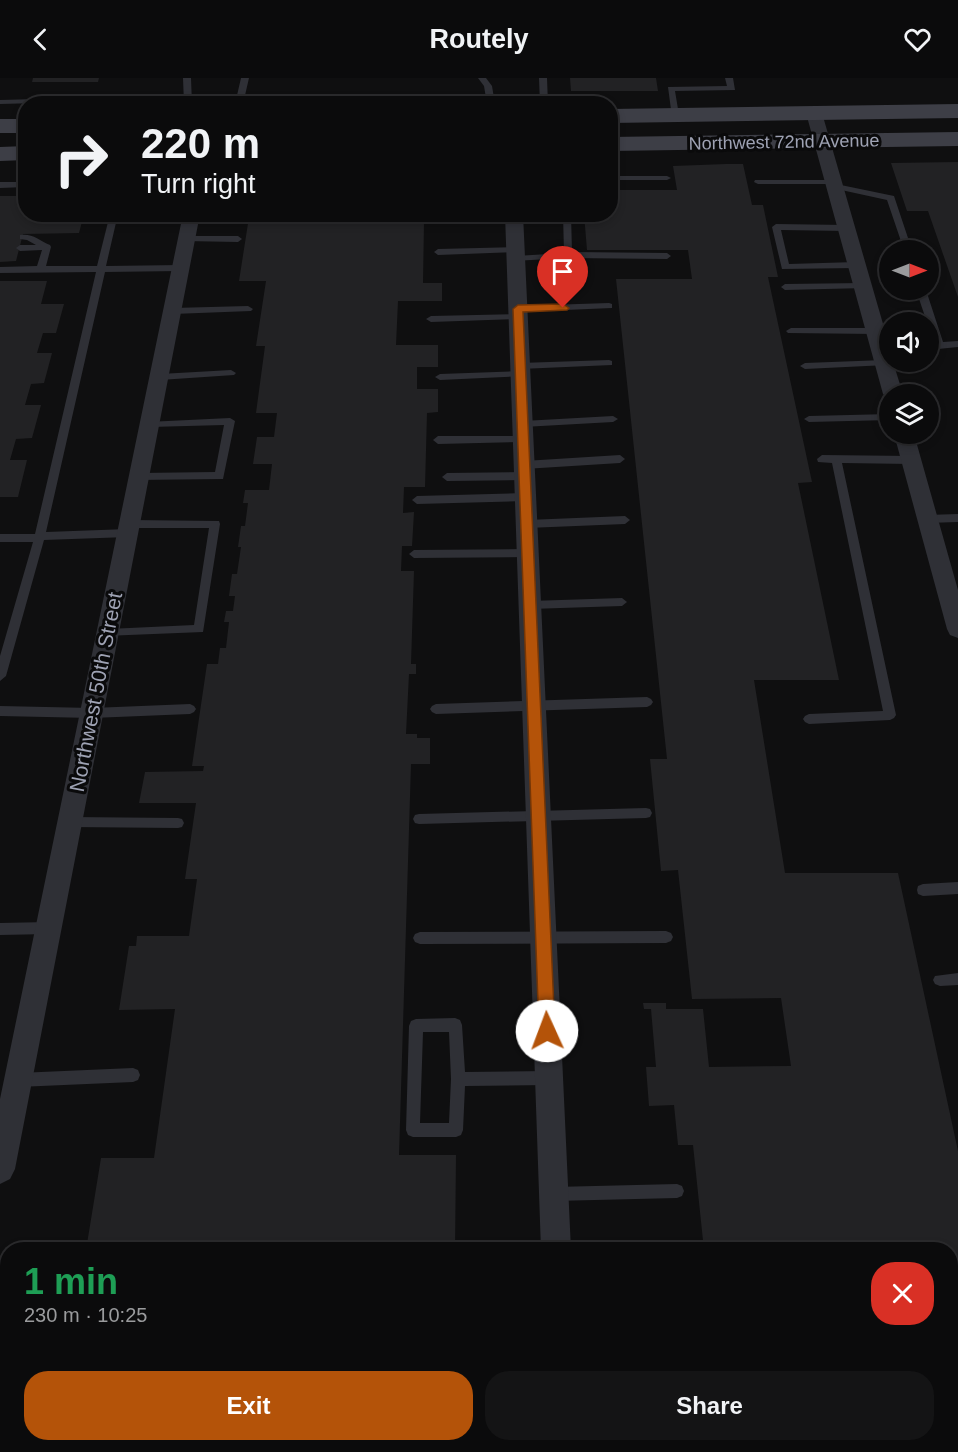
<!DOCTYPE html>
<html lang="en">
<head>
<meta charset="utf-8">
<style>
	:root { --surface:#0b0b0c; --page:#141415; --text:#f1f3f6; --muted:#9a9b9d; --line:#2b2b2d; --accent:#b45309 }
	body { margin:0; font-family:Arial,sans-serif; background:var(--page); color:var(--text); height:100vh; display:flex; flex-direction:column; font-size:22px; white-space:nowrap }
	* { box-sizing:border-box; margin:0 }
	p { font-size:20px; color:var(--muted) }
	.icon { flex:none; width:33px; height:33px; fill:none; stroke:currentColor; stroke-width:2; stroke-linecap:round; stroke-linejoin:round }
	.map { position:relative; flex:1; overflow:hidden }
	.drawer { position:absolute; left:0px; top:1164px; width:958px; height:210px; display:flex; flex-direction:column; background:var(--surface); border-radius:24px 24px 0 0; box-shadow:0 3px 9px #0003,0 0 0 2px var(--line) }
	.drawer>* { flex:none }
	.hud { position:absolute; left:18px; top:18px; width:600px; height:126px; border-radius:24px; box-shadow:0 3px 9px #0003,0 0 0 2px var(--line); background:#0b0b0c; color:var(--text); overflow:hidden }
	.needle { width:39px; rotate:90deg }
	.buttons { position:absolute; left:879px; top:162px; display:grid; gap:12px }
	.buttons a { display:grid; place-items:center; width:60px; height:60px; border-radius:50%; background:var(--surface); box-shadow:0 3px 9px #0003,0 0 0 2px var(--line); font-size:30px }
	.pin { position:absolute; display:grid; place-items:center; width:51px; height:51px; color:#fff; margin:-62px -26px; border-radius:50% 50% 50% 0; rotate:-45deg; box-shadow:0 0 6px #0007 }
	.pin .icon { rotate:45deg }
	.me { position:absolute; width:66px; margin:-33px; rotate:358deg; stroke-linejoin:round; filter:drop-shadow(0 0 4px #0008) }
	.turn { display:flex; align-items:center; gap:21px; height:126px; padding:0 24px; font-size:27px }
	.turn .icon { width:78px; height:78px; stroke-width:2.5 }
	.turn b { display:block; font-size:42px; line-height:51px }
	.round { display:grid; place-items:center; flex:none; width:63px; height:63px; border-radius:24px; background:var(--page) }
	.headline { display:flex; align-items:center; justify-content:space-between; height:102px; padding:0 24px }
	h1 { font-size:36px; font-weight:700; line-height:45px; color:#1e9e55 }
	.primary-button { display:flex; gap:12px; margin-top:auto; padding:12px 24px }
	.primary-button a { flex:1; height:69px; border-radius:24px; background:var(--accent); color:#fff; font-size:24px; font-weight:700; line-height:69px; text-align:center }
	.primary-button a+a { background:var(--page); color:var(--text) }
	header { display:flex; justify-content:space-between; align-items:center; height:78px; padding:0 24px; background:var(--surface); font-size:27px; font-weight:700 }
	.map>svg:first-child { display:block }
</style>
</head>
<body>
<header><svg class="icon" aria-label="back" viewBox="0 0 24 24"><path d="M15 5l-7 7 7 7"/></svg>Routely<svg class="icon" aria-label="heart" viewBox="0 0 24 24"><path d="M12 20l-8-8c-3-5 5-10 8-4 3-6 11-1 8 4z"/></svg></header>
<div class="map">
<svg width="958" height="1374" viewBox="0 0 958 1374">
	<rect width="100%" height="100%" fill="#0f0f10"/>
	<path fill="#222224" d="M33,0H99L98,4H32Z
		M570,0H656L658,13H571Z
		M958,84V219L928,133H907L891,85Z
		M726,86H743L752,127H763L778,199H768L812,404L798,405L839,602H754L785,795H898L958,1073V1245H951V1172H704L693,1067H678L674,1027L649,1028L646,989H656L651,931H644L643,925H666V931H703L709,989L791,988L781,920L692,921L678,792L661,793L650,681H667L616,201H692L688,172H587L584,136H610V112H677L673,88Z
		M0,118H26V136H84L79,155L23,156L16,183L0,184Z
		M275,136H477V142L424,144L423,205H442V223H398L396,267H438V289H417V311H438V334L427,335L425,409H404L403,435L414,434L412,468H402L401,493H414L411,586H416V596H409L406,656H417V660H430V686H411L399,1077H456L455,1172H86L101,1080H154L175,931L119,932L129,868H136L137,858H189L197,801H185L196,725H139L145,694L203,693L204,688H192L207,586H218L220,570H226L229,544H224L226,533H233L235,518H229L232,496H237L241,469H238L241,448H245L248,425H243L245,412H269L272,386H253L257,359H274L277,335H256L265,268H256L266,203H239L249,139H274Z
		M0,203H47L41,226H64L56,255H43L37,275H52L44,305L31,306L25,327H41L32,360L16,361L10,382H27L18,419H0Z"/>
	<g fill="none" stroke-linecap="round" stroke-linejoin="round">
		<path fill="#2f3036" fill-rule="evenodd" d="M183,0H191L192,26H184Z
			M241,0H249L243,26H235Z
			M478,0H486L492,8L495,26H487L484,8Z
			M539,0H547L548,26H540Z
			M725,0H733L735,12L675,13L679,37L672,39L668,9L727,8Z
			M151,18L155,20L154,22L0,26V22Z
			M610,98H667L671,100L667,102H610Z
			M755,102H836V106L894,118L912,172H904L887,122L832,110V106H758L754,104Z
			M0,104H26V109L0,110Z
			M110,136H118L106,188L181,187L185,190L181,193L105,194L46,454L128,451L133,455L128,459L44,462L6,598L0,603V578L33,464H0V456H35L96,194L0,195V189L37,188L42,172L20,173L16,170L20,167H36L27,162L20,161V157C32,155 39,162 50,167L51,169L46,188H97Z
			M563,136H571L572,174L667,175L671,178L667,181L568,180L513,183L512,181L516,178L564,175Z
			M776,146L846,147L850,150L846,153L781,152L789,186L856,184L860,187L856,190L782,191L772,149Z
			M187,158H238L242,161L238,164L184,163L183,161Z
			M515,169L519,172L518,174L438,177L434,174L438,171Z
			M863,205L867,208L866,210L785,212L781,209L785,206Z
			M916,212H926L943,264L958,263V269L928,272V266L934,265Z
			M609,225L612,226V230L518,234L513,231L518,228Z
			M248,228L253,231L251,233L173,236L168,233L173,230Z
			M518,236L521,237V241L431,244L426,241L431,238Z
			M791,250H875L880,253L875,256L788,255L786,253Z
			M609,282L612,283V287L520,291L515,288L520,285Z
			M884,282L889,285L887,287L805,291L800,288L805,285Z
			M231,292L236,295L234,297L160,302L155,299L160,296Z
			M520,293L523,294V298L440,302L435,299L440,296Z
			M890,336V342L809,344L804,341L809,338Z
			M613,338L618,341L613,344L523,349L518,346L523,343Z
			M230,340L235,343L223,401L136,402V396L140,395L215,394L224,347L150,349L145,346L147,344Z
			M438,358H523L528,361L523,364L438,366L433,362Z
			M620,377L625,381L620,385L524,391L519,387L524,383Z
			M822,377L911,378L916,382L911,386L842,385L896,637L894,640L890,642L809,646L805,644L803,641L805,638L809,636L883,633L832,385L818,384L817,381Z
			M524,394L529,398L524,402L447,403L442,399L447,395Z
			M525,415L530,419L525,423L417,426L412,422L417,418Z
			M958,436V444L927,445L922,441L927,437Z
			M625,438L630,442L625,446L527,450L522,446L527,442Z
			M130,442L219,443L220,446L203,554L104,558L102,555L108,551L194,547L209,450H130L125,446Z
			M527,471L532,475L527,479L414,480L409,476L414,472Z
			M622,520L627,524L622,528L530,531L525,527L530,523Z
			M647,619L651,621L653,624L651,627L647,629L436,636L432,634L430,631L432,628L436,626Z
			M190,626L194,628L196,631L194,634L190,636L92,640L0,638V628L92,630Z
			M646,730L650,731L652,735L650,739L646,740L419,746L415,745L413,741L415,737L419,736Z
			M70,739L178,740L182,741L184,745L182,749L178,750L70,749L66,748L64,744L66,740Z
			M958,804V816L923,818L918,816L917,812L918,808L923,806Z
			M49,844L54,846L56,850L54,854L49,856L0,857V845Z
			M666,853L671,855L673,859L671,863L666,865L420,866L415,864L413,860L415,856L420,854Z
			M958,895V907L940,908L935,906L933,902L935,898Z
			M455,940L460,942L462,947L465,994L549,993L554,995L556,1000L554,1005L549,1007L465,1008L463,1052L461,1057L456,1059H413L408,1057L406,1052L409,948L411,943L416,941ZM423,954H449L451,1001L449,1045H420Z
			M133,990L138,992L140,997L138,1002L133,1004L18,1009L13,1007L11,1002L13,997L18,995Z
			M677,1106L682,1108L684,1113L682,1118L677,1120L554,1123L549,1121L547,1116L549,1111L554,1109Z
			M0,1201H8V1217H0Z"/>
		<path fill="#2f3036" fill-rule="evenodd" d="M814,30L822,35L890,270V284H893L903,316H890V322L883,316L806,35Z
			M183,136H200L15,1091L10,1101L0,1106V1021Z
			M505,136H523L571,1172H541Z
			M894,356H914L958,512V560L950,557L947,551Z
			M951,1330H958V1362H951Z
			M0,1338L8,1340V1366L19,1367L8,1372L0,1370Z"/>
		<path fill="#3d3e46" fill-rule="evenodd" d="M958,26V40L610,45V31Z
			M0,41H26V55H0Z
			M958,54V68L610,73V59Z
			M26,68V82L0,83V69Z"/>
	</g>
	<path fill="#b45309" stroke="#753606" stroke-width="1.5" d="M563,226L569,230L567,232L523,234L555,953L553,959L547,961L542,959L539,953L513,231L518,227Z"/>
	<g text-anchor="middle" stroke-width="6" stroke-linejoin="round" paint-order="stroke">
		<g font-size="18" fill="#9ea2b3" stroke="#0a0a0b">
			<text transform="translate(784 64) rotate(-1)" y="6">Northwest 72nd Avenue</text>
		</g>
		<g font-size="21" fill="#9ea2b3" stroke="#0a0a0b">
			<text transform="translate(96 614) rotate(-79)" y="7">Northwest 50th Street</text>
		</g>
	</g>
</svg>
<div class="buttons">
<a><svg class="needle" viewBox="-14 -14 28 28"><path d="M0-13l5 13h-10z" fill="#e53935"/><path d="M0 13l5-13h-10z" fill="#9a9b9d"/></svg></a>
<a><svg class="icon" aria-label="sound" viewBox="0 0 24 24"><path d="M4 9h4l5-4v14l-5-4H4zM17 9q2 3 0 6"/></svg></a>
<a><svg class="icon" aria-label="layers" viewBox="0 0 24 24"><path d="M12 4l9 5-9 5-9-5zM3 14l9 5 9-5"/></svg></a>
</div>
<div class="pin" style="left:563px;top:230px;background:#d93025"><svg class="icon" aria-label="arrive" viewBox="0 0 24 24"><path d="M6 21V4h12l-3 4 3 4H6"/></svg></div>
<svg class="me" style="left:547px;top:953px" viewBox="-20 -20 40 40"><circle r="19" fill="#fff"/><path d="M0-13L10 11 0 6-10 11z" fill="#b45309"/></svg>
<div class="hud">
<div class="turn"><svg class="icon" aria-label="right" viewBox="0 0 24 24"><path d="M7 20v-9h11M14 6l5 5-5 5"/></svg><div><b>220 m</b>Turn right</div></div>
</div>
<section class="drawer">
<div class="headline"><div><h1>1 min</h1><p>230 m · 10:25</p></div><a class="round" style="background:#d93025;color:#fff"><svg class="icon" aria-label="close" viewBox="0 0 24 24"><path d="M6 6l12 12M18 6L6 18"/></svg></a></div>
<div class="primary-button"><a>Exit</a><a>Share</a></div>
</section>
</div>
</body>
</html>
